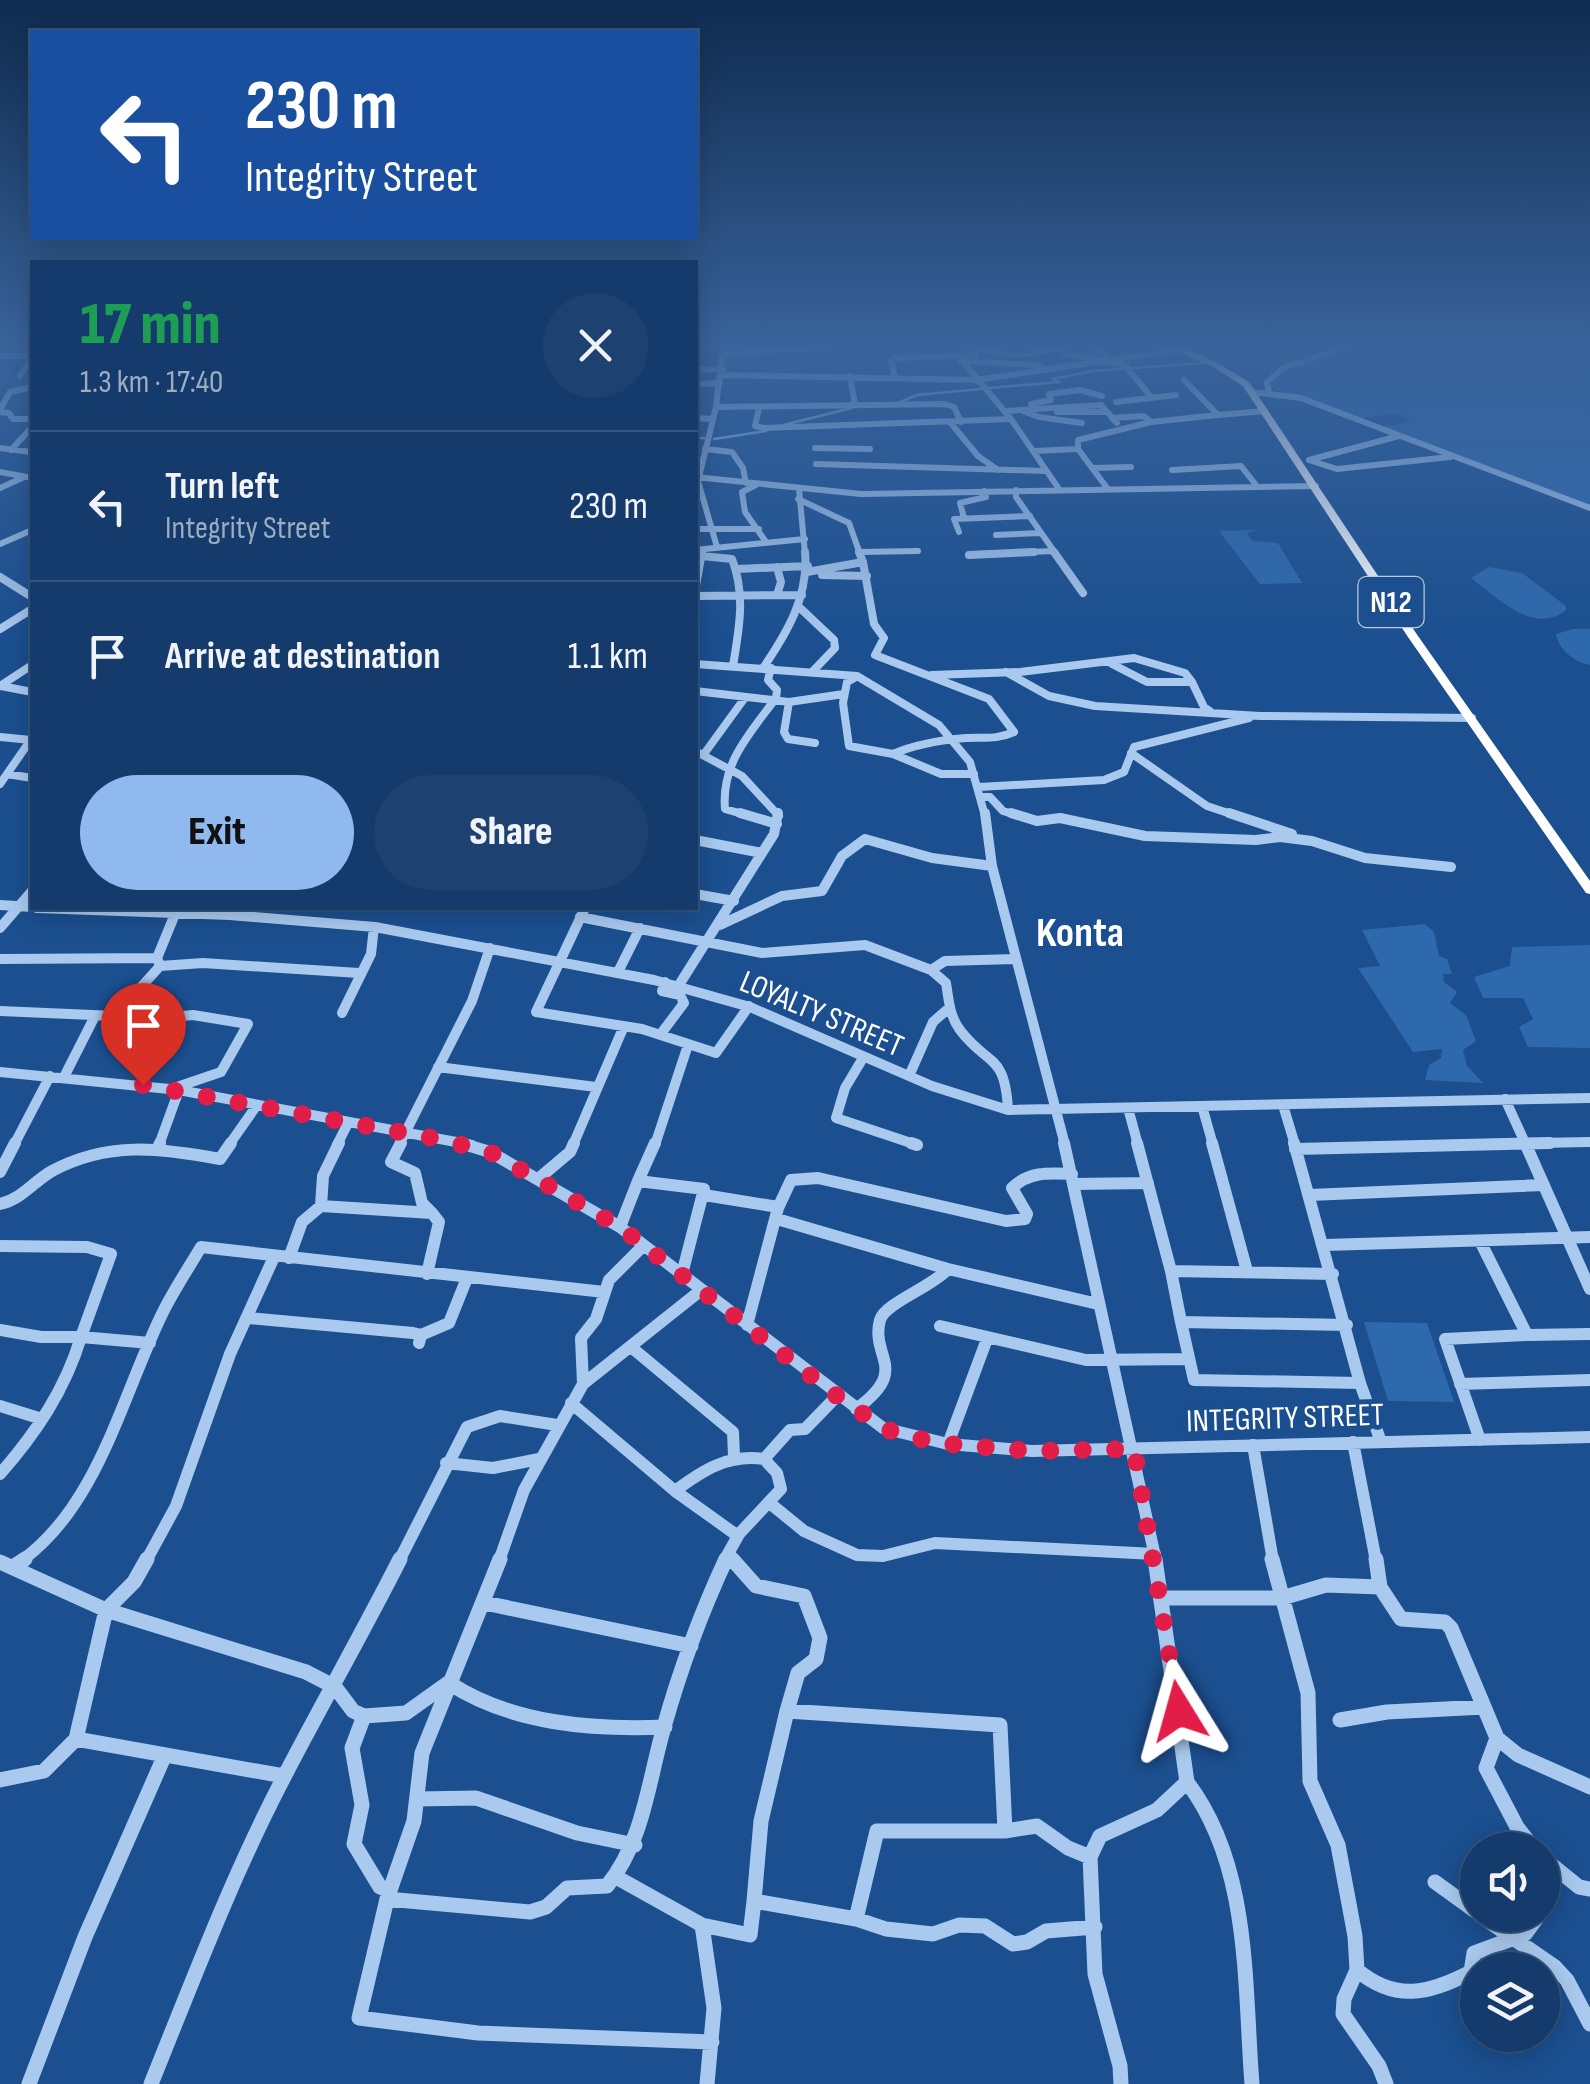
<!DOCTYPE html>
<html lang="en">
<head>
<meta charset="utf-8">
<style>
	:root { --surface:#143b6b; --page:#1d4271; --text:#f1f3f6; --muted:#9dadc1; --line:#33557e; --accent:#90b9f0 }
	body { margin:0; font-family:"Sofia Sans Condensed",sans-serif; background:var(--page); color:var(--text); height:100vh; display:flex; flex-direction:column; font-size:38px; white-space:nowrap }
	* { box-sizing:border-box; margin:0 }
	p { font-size:32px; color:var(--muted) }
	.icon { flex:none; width:55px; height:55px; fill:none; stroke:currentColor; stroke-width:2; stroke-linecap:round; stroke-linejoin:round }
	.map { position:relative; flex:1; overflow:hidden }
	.drawer { position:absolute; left:30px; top:260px; width:668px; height:650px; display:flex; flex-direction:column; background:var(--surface); border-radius:0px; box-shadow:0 5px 25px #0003,0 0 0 2px var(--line) }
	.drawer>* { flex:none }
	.guide { position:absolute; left:30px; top:30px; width:668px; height:210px; border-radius:0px; box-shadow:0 5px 25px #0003,0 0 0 2px var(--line); background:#1a4fa0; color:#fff; overflow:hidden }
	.buttons { position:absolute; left:1460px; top:1832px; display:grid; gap:20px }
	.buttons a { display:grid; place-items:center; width:100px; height:100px; border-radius:50%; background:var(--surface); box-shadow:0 5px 25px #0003,0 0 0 2px var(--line); font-size:50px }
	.pin { position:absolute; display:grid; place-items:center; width:85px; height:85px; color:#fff; margin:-102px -42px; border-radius:50% 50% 50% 0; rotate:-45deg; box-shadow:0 0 10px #0007 }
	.pin .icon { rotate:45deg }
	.me { position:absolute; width:110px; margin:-55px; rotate:352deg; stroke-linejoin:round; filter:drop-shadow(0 0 8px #0008) }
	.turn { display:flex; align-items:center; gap:35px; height:210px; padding:0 50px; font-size:45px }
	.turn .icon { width:130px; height:130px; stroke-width:2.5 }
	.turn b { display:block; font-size:70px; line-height:85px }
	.round { display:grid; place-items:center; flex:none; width:105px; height:105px; border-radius:52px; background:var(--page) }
	.overview { display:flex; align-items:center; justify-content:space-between; height:170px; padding:0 50px }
	h1 { font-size:60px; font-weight:800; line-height:75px; color:#1e9e55 }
	.primary-button { display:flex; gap:20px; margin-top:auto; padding:20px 50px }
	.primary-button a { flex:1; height:115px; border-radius:60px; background:var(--accent); color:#111; font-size:40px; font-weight:800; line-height:115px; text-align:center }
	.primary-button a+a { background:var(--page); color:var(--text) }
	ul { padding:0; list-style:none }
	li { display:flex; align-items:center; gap:30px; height:150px; padding:0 50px; border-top:2px solid var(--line) }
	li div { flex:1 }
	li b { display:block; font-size:38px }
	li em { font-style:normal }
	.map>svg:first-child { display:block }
</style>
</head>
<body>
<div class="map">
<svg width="1590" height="2084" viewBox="0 0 1590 2084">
	<rect width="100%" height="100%" fill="#1b4f8f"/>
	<path fill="#2e69ad" d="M1356,346H1590V506L1381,427L1410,422L1398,414L1360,418L1270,388C1280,360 1330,354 1356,346Z
		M1257,530L1247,533L1252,541L1278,543L1302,583L1260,584L1219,531Z
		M1489,567L1522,573L1566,606V610C1534,636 1496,597 1471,578Z
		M1573,629H1590V665C1574,662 1559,650 1556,634Z
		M1425,924L1434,932L1439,956L1447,959L1452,974H1443L1444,982L1457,992L1450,1003L1466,1015L1476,1041L1463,1050L1467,1066L1483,1083L1425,1080L1429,1065L1441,1058L1442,1049L1413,1052L1358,968L1380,966L1362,930Z
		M1590,945V1048L1528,1047L1519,1027L1533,1019L1523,998H1483L1474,977L1510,966L1512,947Z
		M1364,1322L1427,1323L1454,1402L1388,1401Z"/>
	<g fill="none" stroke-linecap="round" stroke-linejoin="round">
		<path stroke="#9cc4f0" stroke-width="2.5" d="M989,388L1060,382L1052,379L1093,371L1204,363
			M900,402L917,395L981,389
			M783,425L852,408
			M695,438H704
			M714,439L766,431"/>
		<path stroke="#a9c9ee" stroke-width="6" d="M956,346L1017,355L1079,346
			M1088,346L1104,353L1107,359
			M1064,353L1126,366L1151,397
			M724,354L841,346
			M0,356H32
			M961,361L1036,365L1047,370
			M964,363L1011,419L1059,489
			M695,370L723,369
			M722,375L976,380L1177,350
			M20,376L32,357
			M850,376L855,405
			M895,378L891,360L895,358L976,355
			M1184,380L1218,415L1265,411
			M695,384L720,383
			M1253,392L1301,398L1590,508
			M1269,394L1267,382L1283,368L1348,346
			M1116,402L1176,395
			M1031,404L1051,400L1049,394L1080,390L1102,396
			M716,407L945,404L954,407L961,422
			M759,408L755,426L764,428L1011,419
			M0,410L10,392L32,387
			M1005,411L1101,405L1117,423
			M1023,411L1039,417L1082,423
			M0,412L9,413L13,419H32
			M1057,412H1106
			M695,418L713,419
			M950,422L978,456L998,470
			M1151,422L1218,415
			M0,448L32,452
			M815,448L870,449
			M705,449L732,452L743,468L746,483
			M1078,449L1107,488
			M11,450L32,427
			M1034,451L1078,449V440L1151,422L1144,416L1112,418
			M1309,460L1337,469L1450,457
			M1309,460L1399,436
			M816,464L1045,471
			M1092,468L1131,467
			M1172,470L1241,466L1256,485
			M0,472L32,478
			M695,477L861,494L1316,486
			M756,485L742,492L745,512L766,542
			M0,488L22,478
			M799,489L805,554
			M1016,490V497L1056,554
			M798,499L849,523L860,554
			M964,518L960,503L986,497L984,491
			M695,529H759
			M959,532L954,519L1030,516
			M996,535L1041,533
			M0,544L32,530
			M717,547L698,481L716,407L723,346
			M695,550L805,539
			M859,552L918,551
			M701,554L702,550
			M980,554L1054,551"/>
		<path stroke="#a9c9ee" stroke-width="8" d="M1054,552L1083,593
			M969,555L1034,552
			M702,556L732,559C746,595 739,629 733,666
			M863,562L874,624L884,638L875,655L989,699L1014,732C996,740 985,737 966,738C941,740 916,744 893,754
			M777,567L781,582L777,595
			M737,569L808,566
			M807,572L863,562L859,552
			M822,575L867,576
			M0,577L32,597
			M695,591L702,552
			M695,596L802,595
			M798,606L834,640L835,648L813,671
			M0,629L32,609
			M695,664L857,676L939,725L970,762L985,816
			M1112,664L1147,682H1192L1204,707L1211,712
			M763,668C787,633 809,596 805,552
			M1006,672L1049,696L1095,706L1260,716L1472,718
			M932,675L1020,672L1134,658L1185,673L1192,682
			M856,677L847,682L843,703L849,746L893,754L941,774H974
			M0,686L32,665
			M1,686L32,692
			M695,691L789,702L784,732L788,739L815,743
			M789,702L844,694
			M0,737L31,740
			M695,751L742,776L779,816
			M1131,753L1207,806L1237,816
			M704,754L744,699
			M7,774L32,778
			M0,784L32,738
			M979,787L1104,780L1124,772L1134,747L1249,718
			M983,797H990L1003,811L1019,816
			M749,816L725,809C721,763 750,733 776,698L777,690L768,680L771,668"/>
		<path stroke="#a9c9ee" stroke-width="10" d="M740,813L777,824
			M985,813L992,866L1065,1145
			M1011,813L1037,821L1060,818L1145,836L1256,840L1280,837L1312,841L1365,858L1451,867
			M1229,813L1292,834
			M695,840L762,853
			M695,894L734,901
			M0,905L32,907
			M37,908L230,915L375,927L654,980L750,1007L932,1086L1008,1110L1590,1098
			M585,908L536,1012L642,1029L716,1053L749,1006
			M580,917L762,953L865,945L931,970L946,983C949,1000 949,1015 960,1030C988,1067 1005,1052 1008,1110
			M720,925L782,896L822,891L842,856L865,839L932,858L992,866
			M0,928L32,891
			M0,959L157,958
			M160,966L203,963L359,973
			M931,970L945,961L1015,959
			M618,972L640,928
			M679,985L774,834L778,813
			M0,1011L162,1018L193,1015L248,1024L221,1072L171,1089
			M342,1013L371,954L374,927
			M115,1016L160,966L157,958L175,914
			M660,1035L684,1003L680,995L662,991L665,982
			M863,1058L845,1088L836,1118L917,1145
			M438,1067L596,1087
			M0,1072L179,1090L472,1145
			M909,1076L933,1022L949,1008
			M64,1077L95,1016
			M1505,1099L1526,1145
			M1283,1105L1295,1145
			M1202,1106L1213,1145
			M1128,1108L1138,1145
			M14,1145L50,1076
			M159,1145L179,1090
			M229,1145L257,1105
			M337,1145L348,1123
			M399,1145L472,1001L490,948
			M573,1145L624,1026
			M655,1145L688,1045
			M1445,1145L1590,1142"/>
		<path stroke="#a9c9ee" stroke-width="12" d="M401,1143L391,1162L415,1173L422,1203L432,1213
			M460,1143L490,1152L620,1227L883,1428L948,1444L1032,1451L1590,1437
			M911,1143L917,1145
			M1064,1143L1156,1561
			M1137,1143L1171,1271
			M1212,1143L1247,1271
			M1294,1143L1360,1383L1381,1442
			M1525,1143L1590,1289
			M158,1148L160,1143
			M1295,1149L1550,1143
			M0,1172L15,1143
			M538,1179L570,1152L574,1143
			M638,1181L655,1143
			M1074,1184L1148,1183
			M704,1195L778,1207
			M1310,1195L1544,1185
			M0,1204C22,1199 33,1182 52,1171C108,1141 160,1148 220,1159L231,1143
			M321,1206L323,1176L339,1143
			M777,1219L948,1269L1098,1304
			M620,1227L638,1181L704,1189L682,1274
			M1480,1241L1527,1335L1590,1334
			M1325,1245L1590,1237
			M0,1246L87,1247L111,1254L81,1337H41L0,1330
			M289,1258L302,1222L321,1206L432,1213L439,1222L427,1274
			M249,1318L413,1333L421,1335L419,1343
			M1181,1322L1171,1271L1333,1274
			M747,1325L778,1208L791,1180L818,1178L1006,1221L1025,1219L1027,1214L1012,1188C1029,1171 1050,1173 1072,1174
			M1347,1325L1181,1322L1194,1380L1360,1383
			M940,1326L1086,1360L1188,1359
			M421,1335L449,1323L467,1278
			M631,1347L733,1432L734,1456
			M583,1384L581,1338L596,1319L609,1280L643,1246
			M1460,1384L1590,1380
			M571,1403L675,1491L738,1536
			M0,1406L42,1419
			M856,1409C911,1369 870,1358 880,1320C885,1303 932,1287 948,1269
			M1480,1440L1445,1339L1527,1335
			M1353,1442L1376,1561
			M948,1444L987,1339
			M1253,1445L1273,1561
			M764,1459L790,1430L805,1429L837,1396
			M446,1463L493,1468L539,1459
			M0,1474C36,1433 65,1390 81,1337L150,1343
			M675,1491C703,1470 728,1454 764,1459L777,1473L781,1489L739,1534L724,1561
			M772,1505L804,1531L857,1555L883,1556L935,1543L1155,1554
			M730,1555L734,1561
			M21,1561C98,1506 122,1396 162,1314C173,1291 188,1269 201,1247L604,1292
			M146,1561L176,1506L230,1354L274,1257
			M399,1561L467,1427L500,1416L557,1425
			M499,1561L524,1490L583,1384L700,1291"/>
		<path stroke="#a9c9ee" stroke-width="15" d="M147,1559L134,1582L106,1610L76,1739L284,1776
			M500,1559L422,1753L414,1821L387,1899L359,2018L478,2033L712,2042
			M732,1559L756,1586L804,1596L820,1638L816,1659L798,1673L787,1711L761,1821L754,1901
			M1272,1559L1308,1693L1310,1781L1338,1845L1355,1936L1357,1970L1344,1999L1343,2014L1379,2066L1386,2084
			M1376,1559L1380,1587L1401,1619L1445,1622L1451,1628L1497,1738L1518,1755L1590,1787
			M0,1562L106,1610L306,1672L335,1687L353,1711L364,1716L352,1748L362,1805L354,1844L380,1887L389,1891
			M13,1567L25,1559
			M1163,1598H1282L1326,1585L1380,1587
			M485,1603L691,1646
			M449,1683C512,1724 592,1730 665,1727
			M787,1711L1000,1725L1005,1831
			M364,1716L406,1713L448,1683
			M1340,1720L1387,1712L1484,1707
			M1497,1738L1486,1768L1517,1827L1535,1850
			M0,1780L44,1771L76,1739
			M1187,1782C1251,1866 1244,1984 1252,2084
			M417,1799L476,1798L577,1833L635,1845
			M1542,1857L1579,1887L1590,1889
			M1542,1871L1546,1878L1542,1909
			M616,1877L702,1925L714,2008L707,2084
			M1435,1882L1478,1913
			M387,1899L530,1912L546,1907L567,1888L607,1886C644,1840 648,1782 664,1727C680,1670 701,1613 726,1559
			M1480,1915L1555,1967L1567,1980L1590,2024
			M856,1919L877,1831H1005L1037,1826L1068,1848L1090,1857
			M702,1925L750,1935L754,1901L856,1919L886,1929L933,1934L959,1925L985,1926L1013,1944L1027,1942L1046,1931L1095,1927
			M1357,1970C1395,2002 1429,1994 1471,1972L1474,1953L1525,1934L1539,1915
			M29,2084L85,1937L164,1757
			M151,2084C193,1980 233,1874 285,1775C323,1702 363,1632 400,1559
			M1121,2084L1120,2066L1095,1974L1090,1857L1100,1836L1157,1810L1187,1782L1155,1559"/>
		<path fill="#fff" fill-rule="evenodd" d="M1162,346C1193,346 1223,366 1249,382L1418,636L1590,881V894L1586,893L1408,637L1243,386L1210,365Z"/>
	</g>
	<linearGradient id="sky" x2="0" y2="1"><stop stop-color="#0f2b4f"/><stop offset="0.54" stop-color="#39639b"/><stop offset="1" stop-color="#39639b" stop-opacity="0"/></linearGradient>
	<rect width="1590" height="638" fill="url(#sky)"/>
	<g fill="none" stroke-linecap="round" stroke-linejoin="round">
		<path stroke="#e11d48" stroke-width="18" stroke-dasharray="0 32.4" d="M143,1085L438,1139L490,1152L620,1227L837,1396L884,1428L904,1436L948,1444L1032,1451L1134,1449L1179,1711"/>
	</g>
	<g text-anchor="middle" stroke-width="10" stroke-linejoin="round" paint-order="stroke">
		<rect fill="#1b4f8f" stroke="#bbcadd" stroke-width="2.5" x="1358.5" y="577" width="65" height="50" rx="8"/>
		<g font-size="30" font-weight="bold" fill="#fff">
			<text x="1391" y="612">N12</text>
		</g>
		<g font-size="32" fill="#fff" stroke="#1b4f8f">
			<text transform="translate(822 1013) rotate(23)" y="11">LOYALTY STREET</text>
			<text transform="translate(1285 1417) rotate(-2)" y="11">INTEGRITY STREET</text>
		</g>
		<g font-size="42" font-weight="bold" fill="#fff" stroke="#1b4f8f">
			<text x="1080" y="946">Konta</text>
		</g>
	</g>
</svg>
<div class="buttons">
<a><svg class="icon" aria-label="sound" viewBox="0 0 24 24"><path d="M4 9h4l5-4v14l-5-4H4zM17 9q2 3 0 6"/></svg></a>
<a><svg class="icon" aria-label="layers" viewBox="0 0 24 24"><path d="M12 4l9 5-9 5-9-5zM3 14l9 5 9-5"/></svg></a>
</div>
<div class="pin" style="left:143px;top:1085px;background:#d93025"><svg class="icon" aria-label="arrive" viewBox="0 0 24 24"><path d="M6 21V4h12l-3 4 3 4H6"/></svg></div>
<svg class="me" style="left:1179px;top:1711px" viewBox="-20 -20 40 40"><path d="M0-17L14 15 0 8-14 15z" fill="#e11d48" stroke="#fff" stroke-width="4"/></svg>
<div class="guide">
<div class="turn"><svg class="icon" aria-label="left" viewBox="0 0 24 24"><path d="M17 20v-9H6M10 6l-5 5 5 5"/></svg><div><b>230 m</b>Integrity Street</div></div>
</div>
<section class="drawer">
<div class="overview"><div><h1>17 min</h1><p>1.3 km · 17:40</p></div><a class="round"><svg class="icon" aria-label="close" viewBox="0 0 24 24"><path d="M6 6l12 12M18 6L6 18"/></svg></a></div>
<ul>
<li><svg class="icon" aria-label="left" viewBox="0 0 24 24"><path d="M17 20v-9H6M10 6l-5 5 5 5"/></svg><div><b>Turn left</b><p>Integrity Street</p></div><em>230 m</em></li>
<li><svg class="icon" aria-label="arrive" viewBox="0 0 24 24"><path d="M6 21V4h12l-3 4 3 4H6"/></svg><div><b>Arrive at destination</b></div><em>1.1 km</em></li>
</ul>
<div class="primary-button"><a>Exit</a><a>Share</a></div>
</section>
</div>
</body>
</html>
